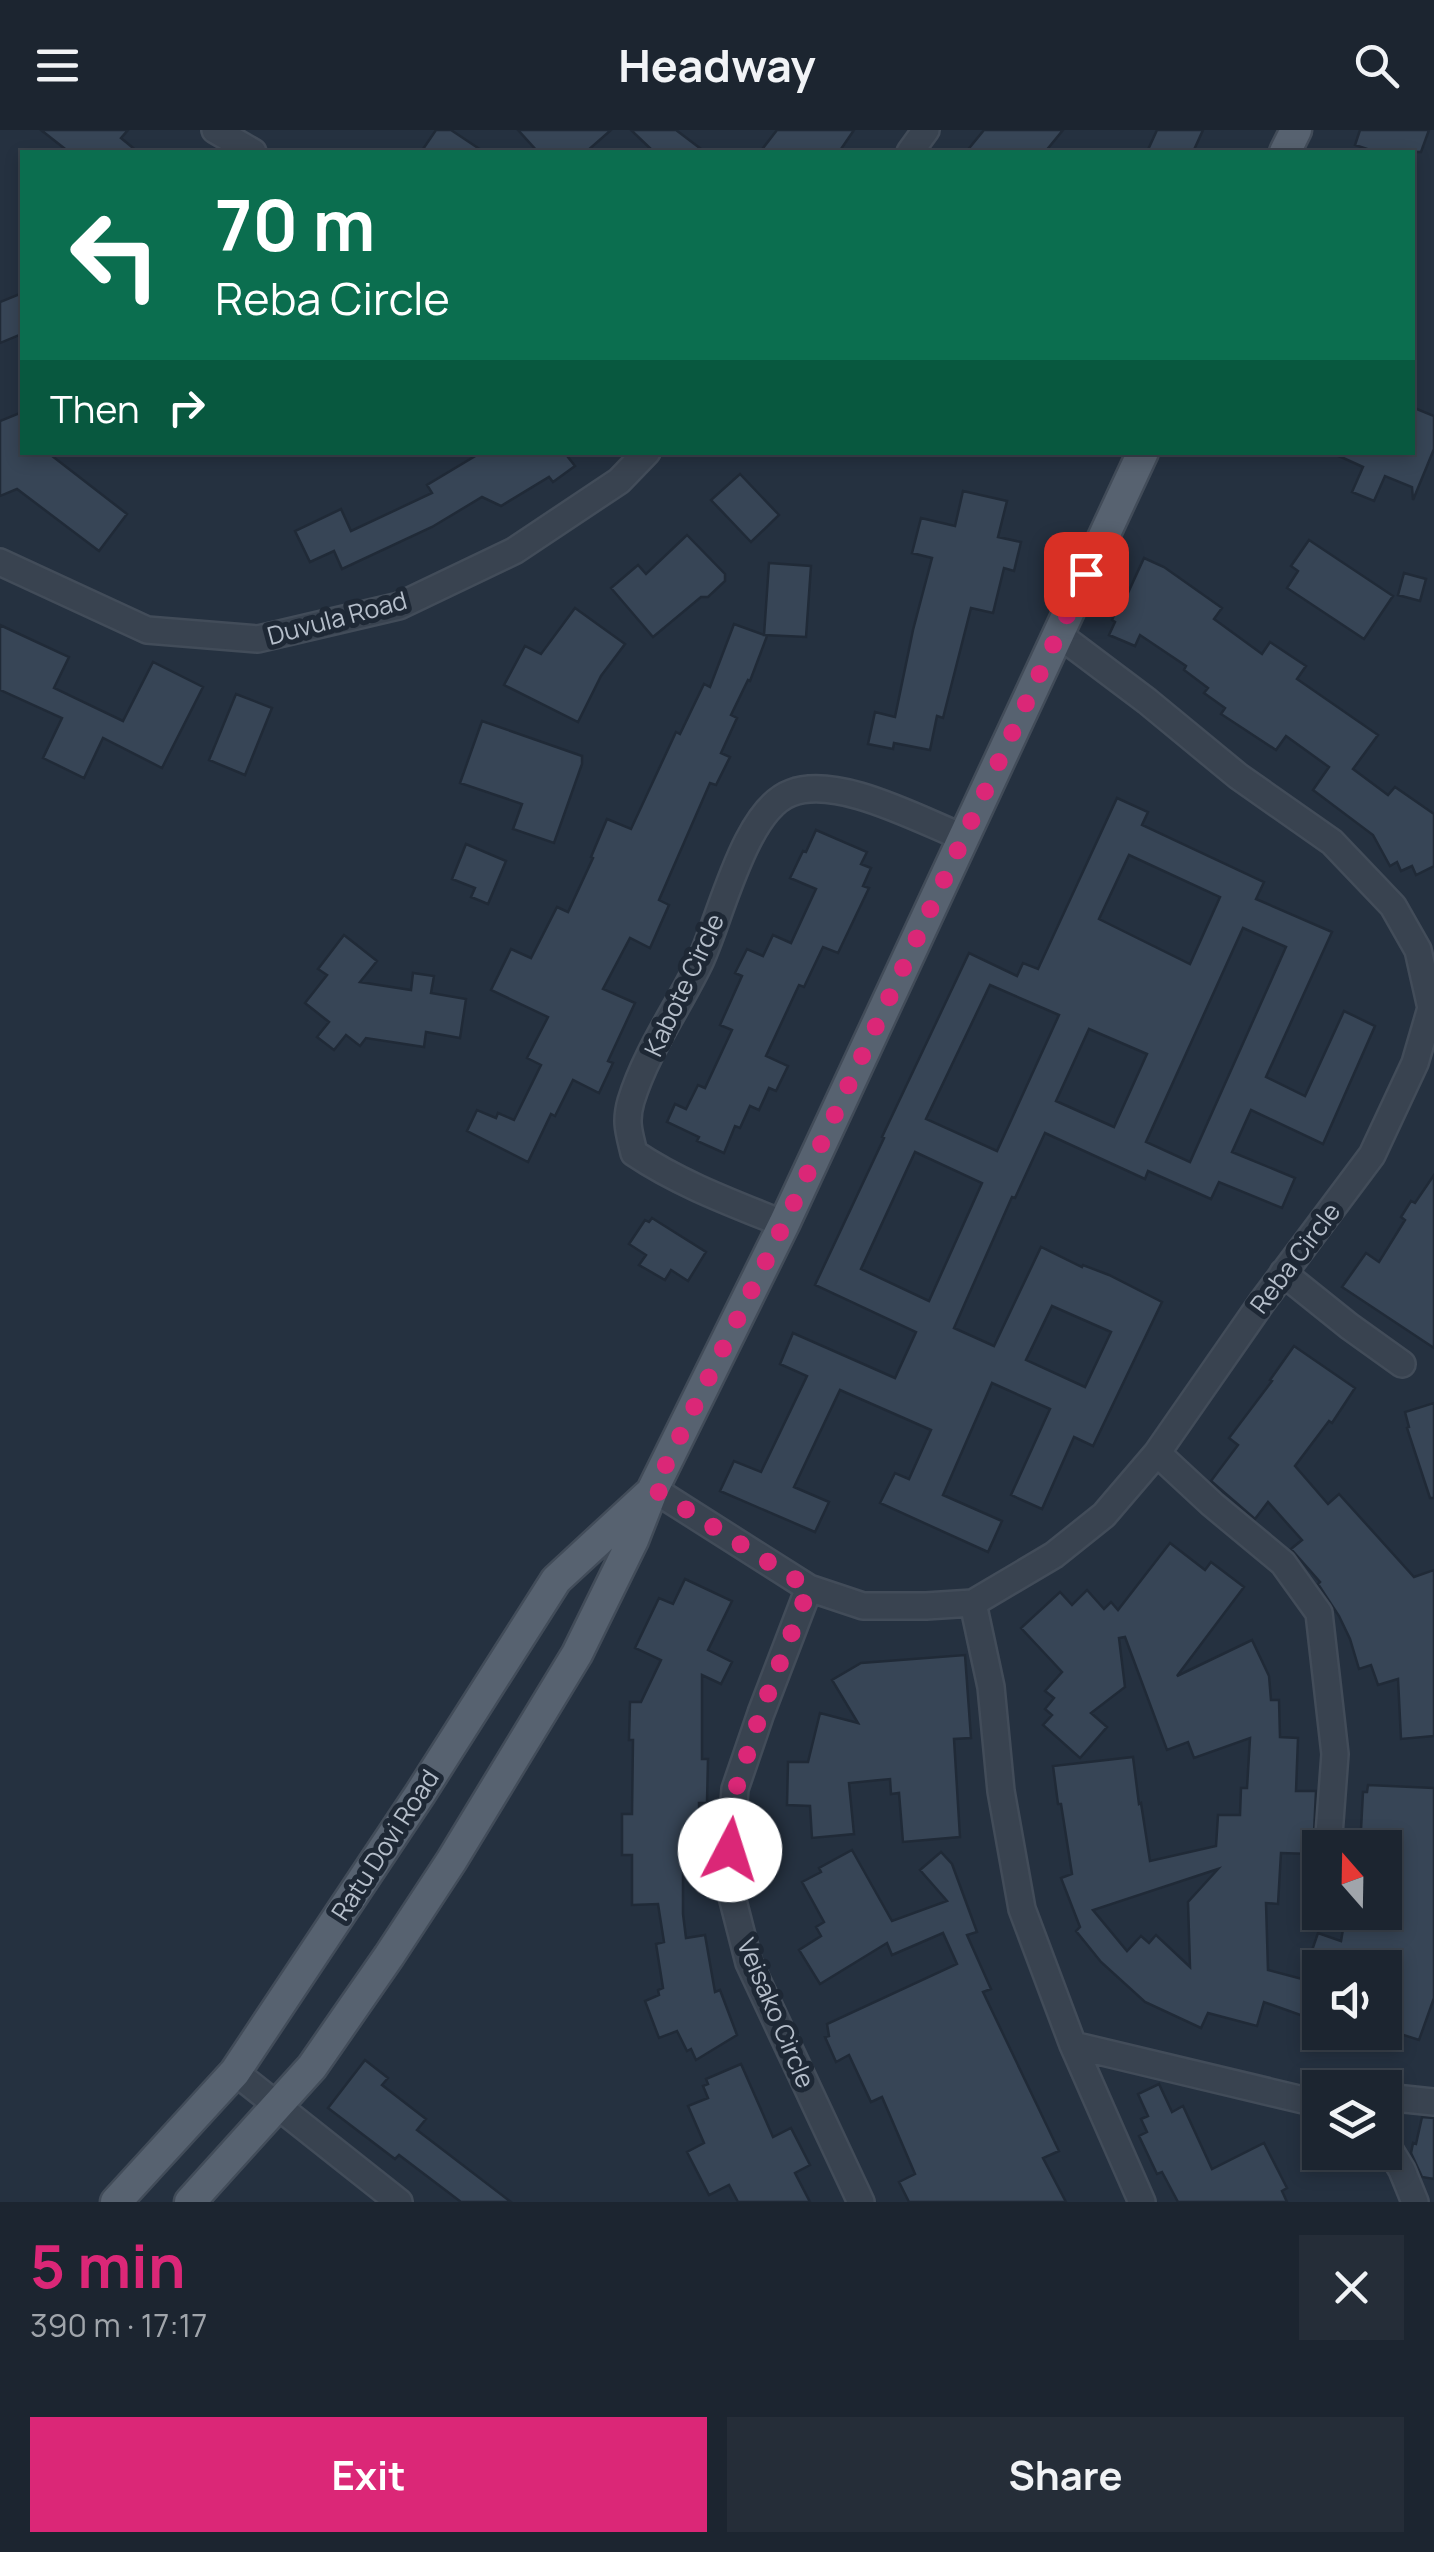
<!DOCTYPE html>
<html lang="en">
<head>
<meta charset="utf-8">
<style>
	:root { --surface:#1c2530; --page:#252d38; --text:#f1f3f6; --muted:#a0a5ab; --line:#3a424c; --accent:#db2777 }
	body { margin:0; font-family:Manrope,sans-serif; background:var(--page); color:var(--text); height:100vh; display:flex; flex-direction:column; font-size:38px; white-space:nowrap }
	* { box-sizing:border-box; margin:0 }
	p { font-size:32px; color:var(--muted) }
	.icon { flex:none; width:55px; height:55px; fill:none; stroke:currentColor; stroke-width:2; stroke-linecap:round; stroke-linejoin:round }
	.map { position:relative; height:2072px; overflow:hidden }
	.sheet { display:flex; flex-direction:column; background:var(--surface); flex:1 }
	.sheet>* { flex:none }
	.top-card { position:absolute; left:20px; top:20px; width:1395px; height:305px; border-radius:0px; box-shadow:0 5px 15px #0003,0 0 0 2px var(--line); background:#0b6e4f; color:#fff; overflow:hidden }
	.needle { width:65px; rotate:340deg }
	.fabs { position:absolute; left:1302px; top:1700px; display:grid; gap:20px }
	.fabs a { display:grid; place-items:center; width:100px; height:100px; border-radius:0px; background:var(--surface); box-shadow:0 5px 15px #0003,0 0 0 2px var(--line); font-size:50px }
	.pin { position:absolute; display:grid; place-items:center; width:85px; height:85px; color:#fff; margin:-42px; border-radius:20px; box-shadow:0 5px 15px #0006 }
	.me { position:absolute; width:110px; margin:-55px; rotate:5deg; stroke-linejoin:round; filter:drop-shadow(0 0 8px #0008) }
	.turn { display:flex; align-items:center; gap:35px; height:210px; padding:0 30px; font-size:45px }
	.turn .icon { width:130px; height:130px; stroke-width:2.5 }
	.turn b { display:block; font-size:70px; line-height:85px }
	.then { display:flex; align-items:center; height:95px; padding:0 30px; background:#0003; gap:20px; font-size:38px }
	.round { display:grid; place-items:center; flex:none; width:105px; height:105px; border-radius:0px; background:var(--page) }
	.overview { display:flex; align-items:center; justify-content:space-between; height:170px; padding:0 30px }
	h1 { font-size:60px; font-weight:700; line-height:75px; color:var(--accent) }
	.button { display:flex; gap:20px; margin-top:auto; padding:20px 30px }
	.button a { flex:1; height:115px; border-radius:0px; background:var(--accent); color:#fff; font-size:40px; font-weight:700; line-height:115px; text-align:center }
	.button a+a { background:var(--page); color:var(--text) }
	header { display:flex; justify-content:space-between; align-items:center; height:130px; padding:0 30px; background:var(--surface); font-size:45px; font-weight:700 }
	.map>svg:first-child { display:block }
</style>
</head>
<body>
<header><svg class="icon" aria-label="menu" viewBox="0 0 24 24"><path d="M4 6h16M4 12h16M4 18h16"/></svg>Headway<svg class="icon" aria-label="search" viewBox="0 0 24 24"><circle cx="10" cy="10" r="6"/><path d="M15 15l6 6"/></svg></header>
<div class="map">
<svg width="1434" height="2072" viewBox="0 0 1434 2072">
	<rect width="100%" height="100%" fill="#253140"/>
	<path fill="#374556" stroke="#202a37" stroke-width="2.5" fill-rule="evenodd" d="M41,0H128L121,8L138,22H69Z
		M436,0H451L484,22H421Z
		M518,0H611L586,22H538Z
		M631,0H676L705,22H654Z
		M777,0H854L839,22H760Z
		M984,0H1063L1045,22H966Z
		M1157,0H1203L1193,22H1147Z
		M1360,0H1429L1421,22H1376L1355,15Z
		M22,163V204L0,213V172Z
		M1412,277L1434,286V319L1413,370L1412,357L1385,346L1374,371L1352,362L1363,337L1330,322H1412Z
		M22,282V322H47L127,384L99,421L17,359L0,366V291Z
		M482,322H564L575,336L553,352L549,347L501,376L482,367L432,397L342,439L334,421L310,432L295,401L341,379L351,401L432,363L427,355Z
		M740,344L779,385L751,412L711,370Z
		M963,361L1007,371L998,407L1021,412L1014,441L1004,438L993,483L971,478L943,588L937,586L930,620L894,613L893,619L868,614L875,582L895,587L913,500L932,428L912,423L921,388L955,396Z
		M687,405L725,444V451L708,467H701L653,507L611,458L638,435L646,444Z
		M1309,410L1393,466L1364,509L1287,458L1298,441L1291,436Z
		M1144,428L1164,437L1222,478L1214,489L1262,524L1270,512L1306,536L1297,549L1378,605L1353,639L1388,665L1395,657L1434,684V736L1416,745L1412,736L1401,741L1397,732L1390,736L1373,705L1313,660L1329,637L1286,606L1276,620L1221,584L1225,578L1204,563L1208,558L1184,540L1186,536L1140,505L1135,516L1109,505L1115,492L1112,490L1123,464L1127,465Z
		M769,433L811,436L806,507L764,505Z
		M1404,443L1426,449L1420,471L1398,465Z
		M575,478L625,514L601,546L578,592L504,555L525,516L541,524Z
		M734,494L767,506L750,551L748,550L731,585L737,588L721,623L730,627L716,655L710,653L659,770L669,775L650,818L630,808L603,859L635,873L608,931L613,933L599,963L573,950L555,986L551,984L528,1032L467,1001L477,980L496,988L498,983L514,990L541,935L527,928L548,887L491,860L511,819L531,828L557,777L568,782L593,728L591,727L607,689L631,699L676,602L680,604L704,554L710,557Z
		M0,495L69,527L54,558L123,591L153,532L203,557L162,638L103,608L84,648L43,628L62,588L0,560Z
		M236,564L272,578L245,645L209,630Z
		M482,591L582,626V634L554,713L513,699L522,674L460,653Z
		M1117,668L1148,682L1142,695L1264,752L1256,769L1332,802L1266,947L1305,966L1344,881L1375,896L1323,1014L1251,980L1232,1022L1295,1048L1282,1078L1219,1052L1211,1069L1148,1041L1145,1049L1045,1003L1015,1068L1012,1067L954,1198L994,1216L1041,1117L1082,1137L1083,1135L1109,1145L1162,1172L1093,1316L1074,1307L1042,1379L1011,1365L1050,1279L992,1253L943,1365L1002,1391L988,1422L880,1373L895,1343L909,1349L931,1300L840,1260L794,1357L829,1372L815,1402L720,1361L734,1331L761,1342L807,1246L780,1234L793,1203L895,1248L916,1202L815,1155L884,1008L882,1007L969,823L1017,846L1023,833L1038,839ZM1129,725L1220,767L1190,834L1099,789ZM1243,798L1286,817L1190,1032L1146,1012ZM990,855L1059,885L997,1021L926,989ZM1089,899L1147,924L1114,997L1056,971ZM915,1022L982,1053L929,1171L861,1139ZM1052,1176L1111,1202L1085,1257L1026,1230Z
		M816,700L867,722L861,734L871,738L863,756L869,758L838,823L823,817L804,857L799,855L766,926L788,936L776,961L769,958L759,980L750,976L740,998L735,996L724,1023L697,1011L699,1007L667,992L675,974L686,979L698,955L705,958L732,900L720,895L742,846L735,843L747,819L763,826L773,805L791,813L816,759L790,748L803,721L806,722Z
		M466,714L506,731L488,774L471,767L475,758L452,749Z
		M344,805L377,831L360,852L411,860L413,843L434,846L431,863L466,869L460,908L426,902L424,917L366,908L360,916L346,905L334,920L317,907L329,892L305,873L327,845L318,839Z
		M1434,1045V1218L1342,1157L1366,1123L1379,1132L1405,1090L1401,1087L1411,1071L1415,1073Z
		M652,1088L706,1122L688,1151L671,1140L665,1150L639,1135L646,1125L629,1114L645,1090L649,1092Z
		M1294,1216L1355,1258L1332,1293L1329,1291L1295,1336L1328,1374L1339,1364L1414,1447L1434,1440V1606L1401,1609L1398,1549L1378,1555L1371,1535L1359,1539L1350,1509L1339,1486L1318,1454L1320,1452L1291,1419L1302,1410L1268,1372L1255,1389L1211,1351L1238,1315L1229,1308L1272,1251L1270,1250Z
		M1434,1273V1368H1430L1407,1298L1409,1297L1405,1282Z
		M1170,1413L1205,1440L1211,1432L1244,1457L1177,1546L1252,1510L1269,1546L1271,1570H1279L1280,1607L1298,1608L1296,1661H1316L1313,1724L1281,1723L1278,1774L1266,1773L1268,1840L1302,1849L1318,1803L1341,1811L1346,1782H1385V1718H1360L1363,1662H1367L1368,1655L1434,1658V1868L1419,1910L1385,1899V1838H1320V1892L1264,1872L1257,1896L1208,1883L1201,1898L1145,1872L1101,1832L1076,1801L1080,1797L1061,1748L1072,1744L1061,1674H1058L1053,1636L1133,1627L1139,1674L1141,1673L1150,1731L1216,1716L1218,1685H1240L1241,1658H1247L1250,1608L1194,1628L1188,1612L1167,1620L1125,1507L1119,1508L1125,1557L1091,1583L1107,1597L1080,1628L1043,1595L1052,1585L1045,1579L1054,1568L1045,1561L1062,1542L1021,1498L1060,1462L1072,1475L1087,1460L1104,1479L1111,1472L1118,1480ZM1218,1739L1188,1772L1190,1837L1156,1805L1149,1813L1141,1806L1127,1821L1093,1780Z
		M685,1449L732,1471L708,1520L732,1532L721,1554L702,1545V1629H708L707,1673H699L700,1725H683V1784L686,1808L705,1805L715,1862L720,1860L737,1905L696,1930L691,1919L687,1921L677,1901L659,1908L645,1871L659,1865L658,1860L663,1858L656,1814L664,1812L658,1774L632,1775V1725H622V1684H632L633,1610H629L630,1572H641L661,1530L635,1518L659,1468L673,1474Z
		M965,1525L971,1608L954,1609L960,1707L903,1712L899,1663L891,1664L890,1649L849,1653L854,1704L812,1708L810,1676L787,1675L788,1632H808L820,1583L858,1593L832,1550L861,1533Z
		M852,1720L892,1791L947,1771L920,1740L941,1722L952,1734L977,1802L967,1805L991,1859L983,1862L1059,2021L1043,2028L1066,2072H909L899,2052L915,2044L882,1967L871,1972L849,1925L836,1932L825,1907L829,1906L827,1894L957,1834L943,1803L892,1825L887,1813L820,1854L799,1820L821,1806L816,1797L824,1792L802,1752L821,1742L819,1738Z
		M365,1930L388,1948L382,1955L426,1989L417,2000L511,2072H461L399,2025L395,2029L328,1978Z
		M741,1934L773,2007L791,1998L810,2035L795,2043L810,2072H738L729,2055L709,2065L687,2022L704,2013L688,1976L708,1968L703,1956L708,1954L706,1949Z
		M1159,1954L1172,1982L1183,1976L1212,2039L1264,2013L1287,2058L1282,2061L1287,2072H1178L1162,2042L1157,2044L1139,2006L1147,2002L1141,1989L1148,1986L1138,1964Z
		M1422,1987L1434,1988V2049L1422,2047L1411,2023L1413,2013L1416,2014Z"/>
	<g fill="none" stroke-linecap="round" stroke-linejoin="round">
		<defs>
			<path id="minor" d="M215,0L253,22
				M910,22L926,0
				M0,432L147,500L258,509L399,476L514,421L619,351L647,322
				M784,1094C732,1073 680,1054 634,1023C629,1002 625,992 631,971C646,922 677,879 699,834C720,791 744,680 791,663C838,645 919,690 965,708
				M1283,1143L1349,1196L1402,1234
				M1157,1323L1212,1374L1283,1433L1319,1483L1335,1624L1328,1718
				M653,1359L809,1458L863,1476H926L973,1473L1054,1425L1104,1385L1157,1323L1262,1172L1372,1025L1415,933L1431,878L1418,820L1393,776L1332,712L1238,646L1147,571L1058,504
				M809,1458L761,1583L735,1659L728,1751L749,1833L861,2072
				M973,1473L991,1557L1001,1661L1022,1779L1073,1915L1142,2072
				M1073,1915L1320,1974
				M235,1942L399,2072
				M1385,1970L1395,1968L1434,1972
				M1385,2012L1402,2040L1415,2072"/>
			<path id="major" d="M1285,22L1296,0
				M116,2072L235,1942L420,1664L556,1450L648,1365
				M190,2072L312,1937L389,1826L452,1730L577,1524L633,1410L653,1359L784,1094L1143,322"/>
		</defs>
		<use href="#minor" stroke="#424c59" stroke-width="30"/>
		<use href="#major" stroke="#424c59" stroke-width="35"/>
		<use href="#minor" stroke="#394350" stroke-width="25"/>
		<use href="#major" stroke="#576270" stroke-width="30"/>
	</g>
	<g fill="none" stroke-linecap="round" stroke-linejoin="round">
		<path stroke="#db2777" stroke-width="18" stroke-dasharray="0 32.4" d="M730,1720L736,1659L761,1582L809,1458L654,1359L784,1094L1086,444"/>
	</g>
	<g text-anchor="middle" stroke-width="10" stroke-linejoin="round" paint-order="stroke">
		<g font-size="25" fill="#b5beca" stroke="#1e2835">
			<text transform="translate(337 488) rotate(-15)" y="9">Duvula Road</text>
			<text transform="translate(684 855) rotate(-65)" y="9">Kabote Circle</text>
			<text transform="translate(1295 1128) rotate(-53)" y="9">Reba Circle</text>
			<text transform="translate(385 1715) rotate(-57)" y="9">Ratu Dovi Road</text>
			<text transform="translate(776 1883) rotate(67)" y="9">Veisako Circle</text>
		</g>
	</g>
</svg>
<div class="fabs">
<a><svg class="needle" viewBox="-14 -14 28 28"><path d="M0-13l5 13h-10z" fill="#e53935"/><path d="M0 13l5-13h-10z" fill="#a0a5ab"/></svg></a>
<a><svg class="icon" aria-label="sound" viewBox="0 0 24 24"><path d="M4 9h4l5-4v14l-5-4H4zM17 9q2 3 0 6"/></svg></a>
<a><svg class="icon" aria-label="layers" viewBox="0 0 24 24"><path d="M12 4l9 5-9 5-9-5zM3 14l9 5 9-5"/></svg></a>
</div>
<div class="pin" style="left:1086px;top:444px;background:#d93025"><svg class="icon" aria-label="arrive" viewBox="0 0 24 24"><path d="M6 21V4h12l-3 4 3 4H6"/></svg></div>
<svg class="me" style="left:730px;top:1720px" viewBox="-20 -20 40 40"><circle r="19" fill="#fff"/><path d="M0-13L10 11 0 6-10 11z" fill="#db2777"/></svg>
<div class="top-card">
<div class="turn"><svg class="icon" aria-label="left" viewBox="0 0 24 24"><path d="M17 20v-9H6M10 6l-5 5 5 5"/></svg><div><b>70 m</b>Reba Circle</div></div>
<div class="then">Then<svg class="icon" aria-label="right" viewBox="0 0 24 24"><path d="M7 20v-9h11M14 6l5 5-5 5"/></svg></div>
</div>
</div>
<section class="sheet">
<div class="overview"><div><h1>5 min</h1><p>390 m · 17:17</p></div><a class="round"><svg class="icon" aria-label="close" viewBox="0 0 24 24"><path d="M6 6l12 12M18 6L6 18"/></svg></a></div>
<div class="button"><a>Exit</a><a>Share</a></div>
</section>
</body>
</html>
